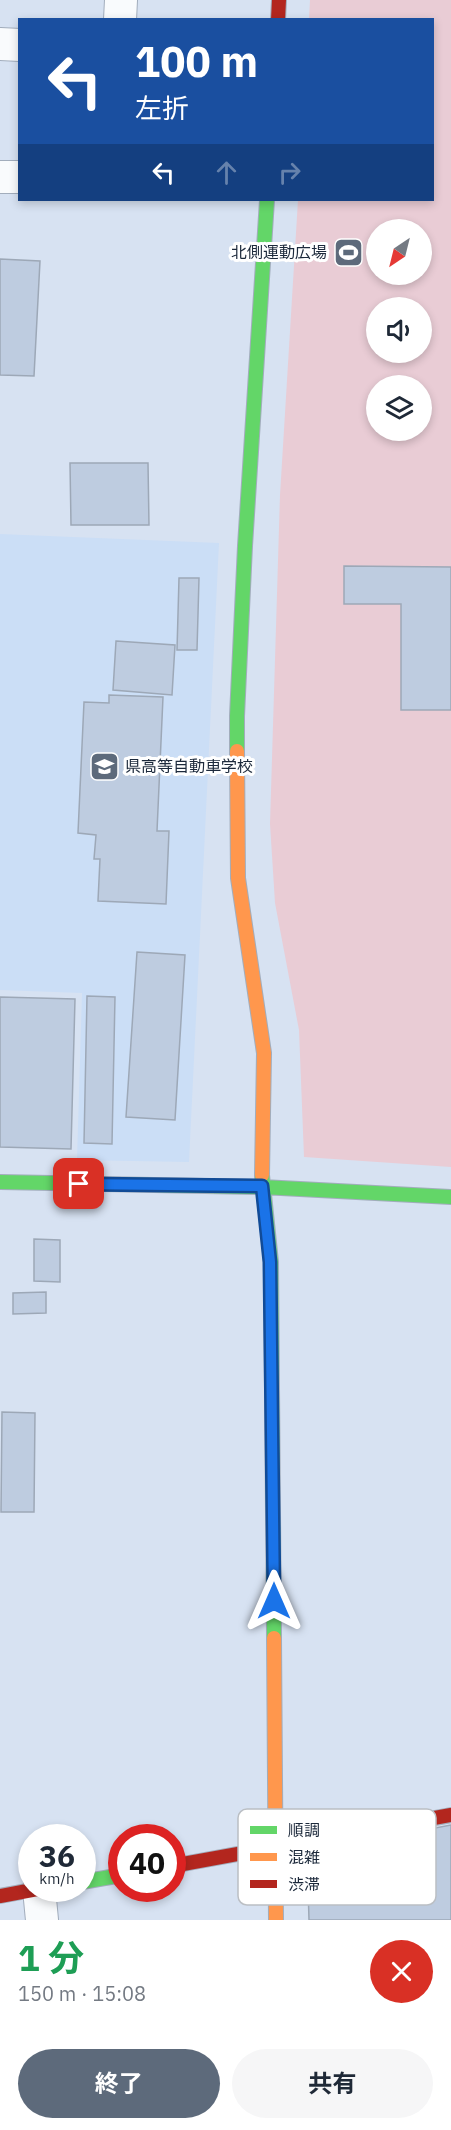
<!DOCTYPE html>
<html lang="ja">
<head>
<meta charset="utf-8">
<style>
	:root { --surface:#fff; --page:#f6f6f7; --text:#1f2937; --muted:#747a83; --accent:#5d6a7b }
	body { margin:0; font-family:"IBM Plex Sans","Noto Sans JP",sans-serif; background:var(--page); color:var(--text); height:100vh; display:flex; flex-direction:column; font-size:22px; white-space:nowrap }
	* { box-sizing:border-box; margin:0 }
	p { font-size:20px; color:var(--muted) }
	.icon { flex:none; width:33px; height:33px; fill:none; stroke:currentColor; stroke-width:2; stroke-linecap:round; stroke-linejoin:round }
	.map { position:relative; height:1920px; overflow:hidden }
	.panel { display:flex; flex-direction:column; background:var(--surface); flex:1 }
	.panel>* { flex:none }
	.banner { position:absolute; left:18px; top:18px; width:416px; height:183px; border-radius:0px; box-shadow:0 3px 9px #0003; background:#1a4fa0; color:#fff; overflow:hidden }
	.needle { width:39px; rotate:215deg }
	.tools { position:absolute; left:366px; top:219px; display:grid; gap:12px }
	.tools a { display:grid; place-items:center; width:66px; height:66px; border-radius:50%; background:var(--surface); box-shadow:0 3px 9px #0003; font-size:30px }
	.speed { position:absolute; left:18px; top:1824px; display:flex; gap:12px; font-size:30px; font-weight:700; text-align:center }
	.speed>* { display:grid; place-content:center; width:78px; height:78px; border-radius:50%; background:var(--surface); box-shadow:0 3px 9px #0003; line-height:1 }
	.speed small { font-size:15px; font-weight:400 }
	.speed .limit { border:9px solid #d22; background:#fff; color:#111 }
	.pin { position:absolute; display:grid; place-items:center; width:51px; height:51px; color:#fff; margin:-26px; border-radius:12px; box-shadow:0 3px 9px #0006 }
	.me { position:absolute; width:66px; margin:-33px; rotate:0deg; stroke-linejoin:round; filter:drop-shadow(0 0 4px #0008) }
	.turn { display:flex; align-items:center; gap:21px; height:126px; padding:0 18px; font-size:27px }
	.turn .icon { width:78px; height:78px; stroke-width:2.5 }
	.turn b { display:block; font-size:42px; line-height:51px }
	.lanes { display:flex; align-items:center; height:57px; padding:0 18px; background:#0003; justify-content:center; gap:30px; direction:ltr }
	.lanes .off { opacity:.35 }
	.round { display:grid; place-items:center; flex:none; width:63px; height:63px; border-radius:32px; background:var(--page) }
	.headline { display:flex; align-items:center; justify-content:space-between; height:102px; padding:0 18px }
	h1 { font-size:36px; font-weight:700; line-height:45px; color:#1e9e55 }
	.primary-button { display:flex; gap:12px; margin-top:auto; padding:12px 18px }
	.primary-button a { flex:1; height:69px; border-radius:36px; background:var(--accent); color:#fff; font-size:24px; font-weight:700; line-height:69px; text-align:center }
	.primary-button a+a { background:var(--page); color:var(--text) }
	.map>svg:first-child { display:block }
</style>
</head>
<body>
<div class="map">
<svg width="451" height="1920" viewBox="0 0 451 1920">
	<rect width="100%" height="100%" fill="#d7e2f2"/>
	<path fill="#cbdef6" d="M0,534L219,543L189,1162L77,1160L82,993L0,990Z"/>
	<path fill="#e9ccd5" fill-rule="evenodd" d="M310,0H451V1167L304,1157L299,1030L275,903L270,824L280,495L298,200H432V20L309,19ZM376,230H422V274H376ZM376,308H422V352H376ZM376,386H422V430H376Z"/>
	<path fill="#becce0" stroke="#9da8b7" stroke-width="1.5" d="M0,259L40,261L34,376L0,375Z
		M70,463H148L149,525H71Z
		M344,566L451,567V710H401V604H344Z
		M179,578H199L197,650H177Z
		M116,641L175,645L172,695L113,690Z
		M109,695L163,697L157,831H169L166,904L98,901L100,859H94L96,835L78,833L84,702L109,703Z
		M137,952L185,955L175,1120L126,1117Z
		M87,996L115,997L112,1144L84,1143Z
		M0,997L75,999L71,1149L0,1147Z
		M34,1239L60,1240V1282L34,1281Z
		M46,1292V1313L13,1314V1293Z
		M2,1412L35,1413L34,1512H1Z
		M451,1825V1920H309L307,1852Z"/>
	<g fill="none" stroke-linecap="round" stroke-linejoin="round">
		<defs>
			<path id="street" d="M120,20L121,0
				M0,44L20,45
				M0,177H20
				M39,1889L42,1920"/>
			<path id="fast" d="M237,751V716L245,546L267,200
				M262,1175L271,1262L274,1638
				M0,1182L262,1187L451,1197
				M82,1882L122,1875"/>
			<path id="slow" d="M237,751L238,878L264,1053L262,1175
				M274,1638L276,1920"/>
			<path id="jam" d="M278,20L279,0
				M172,1866L451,1815
				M0,1896L43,1888"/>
		</defs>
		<use href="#street" stroke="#a2adbc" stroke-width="34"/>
		<use href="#fast" stroke="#a2adbc" stroke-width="16"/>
		<use href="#slow" stroke="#a2adbc" stroke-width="16"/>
		<use href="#jam" stroke="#a2adbc" stroke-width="16"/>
		<use href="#street" stroke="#f9fbfd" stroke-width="32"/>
		<use href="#fast" stroke="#63d668" stroke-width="14"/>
		<use href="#slow" stroke="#ff974d" stroke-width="14"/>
		<use href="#jam" stroke="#b3261e" stroke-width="14"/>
	</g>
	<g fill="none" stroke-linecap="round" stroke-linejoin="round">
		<defs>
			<path id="route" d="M79,1184L262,1186L270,1262L274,1601"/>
		</defs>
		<use href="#route" stroke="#114b97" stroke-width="15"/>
		<use href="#route" stroke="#1a73e8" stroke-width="10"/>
	</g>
	<defs>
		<symbol id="stadium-square" viewBox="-11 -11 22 22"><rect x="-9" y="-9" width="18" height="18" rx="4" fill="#5d6a7b" stroke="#fff"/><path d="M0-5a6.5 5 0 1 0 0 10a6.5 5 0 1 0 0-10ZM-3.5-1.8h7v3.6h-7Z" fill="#fff"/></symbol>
		<symbol id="school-square" viewBox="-11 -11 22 22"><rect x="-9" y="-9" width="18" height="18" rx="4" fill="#5d6a7b" stroke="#fff"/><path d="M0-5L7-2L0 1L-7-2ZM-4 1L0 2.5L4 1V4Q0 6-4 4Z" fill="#fff"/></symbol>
	</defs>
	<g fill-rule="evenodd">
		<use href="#stadium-square" x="332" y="236" width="33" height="33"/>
		<use href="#school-square" x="88" y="750" width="33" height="33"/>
	</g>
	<g text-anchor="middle" stroke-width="6" stroke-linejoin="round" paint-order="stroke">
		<g font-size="16" fill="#1c293b" stroke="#fff" text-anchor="end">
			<text x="327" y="258">北側運動広場</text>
			<text x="125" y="772" text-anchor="start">県高等自動車学校</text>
		</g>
	</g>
	<rect x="238" y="1809" width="198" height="96" rx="9" fill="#fff" stroke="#bbbfc4" stroke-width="1.5"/>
	<rect x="250" y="1826" width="27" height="8" fill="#63d668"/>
	<rect x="250" y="1853" width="27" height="8" fill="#ff974d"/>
	<rect x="250" y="1880" width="27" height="8" fill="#b3261e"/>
	<g font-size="16" fill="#1c293b">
		<text x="288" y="1836">順調</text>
		<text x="288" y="1863">混雑</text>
		<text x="288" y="1890">渋滞</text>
	</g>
</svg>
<div class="tools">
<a><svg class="needle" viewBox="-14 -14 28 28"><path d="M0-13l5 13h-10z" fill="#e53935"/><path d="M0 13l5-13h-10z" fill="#747a83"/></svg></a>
<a><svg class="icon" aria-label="sound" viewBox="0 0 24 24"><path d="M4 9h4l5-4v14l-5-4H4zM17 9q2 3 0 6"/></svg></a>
<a><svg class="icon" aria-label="layers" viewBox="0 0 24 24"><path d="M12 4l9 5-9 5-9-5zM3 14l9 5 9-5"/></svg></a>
</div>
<div class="speed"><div>36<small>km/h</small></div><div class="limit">40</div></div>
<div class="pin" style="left:79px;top:1184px;background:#d93025"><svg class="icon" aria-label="arrive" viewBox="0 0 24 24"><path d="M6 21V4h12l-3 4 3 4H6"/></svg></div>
<svg class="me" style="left:274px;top:1601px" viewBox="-20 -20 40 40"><path d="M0-17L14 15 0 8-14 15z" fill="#1a73e8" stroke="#fff" stroke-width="4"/></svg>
<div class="banner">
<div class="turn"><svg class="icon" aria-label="left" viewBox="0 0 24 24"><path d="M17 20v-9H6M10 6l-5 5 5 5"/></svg><div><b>100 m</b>左折</div></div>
<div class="lanes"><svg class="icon" aria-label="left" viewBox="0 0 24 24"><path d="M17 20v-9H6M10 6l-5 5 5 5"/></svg><svg class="icon off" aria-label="ahead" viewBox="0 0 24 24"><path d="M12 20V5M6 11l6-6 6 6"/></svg><svg class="icon off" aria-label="right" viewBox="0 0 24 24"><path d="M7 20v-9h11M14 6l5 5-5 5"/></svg></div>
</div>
</div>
<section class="panel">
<div class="headline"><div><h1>1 分</h1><p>150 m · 15:08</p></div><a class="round" style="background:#d93025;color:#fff"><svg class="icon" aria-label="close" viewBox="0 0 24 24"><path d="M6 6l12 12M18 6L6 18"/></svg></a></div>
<div class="primary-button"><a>終了</a><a>共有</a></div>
</section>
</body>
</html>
